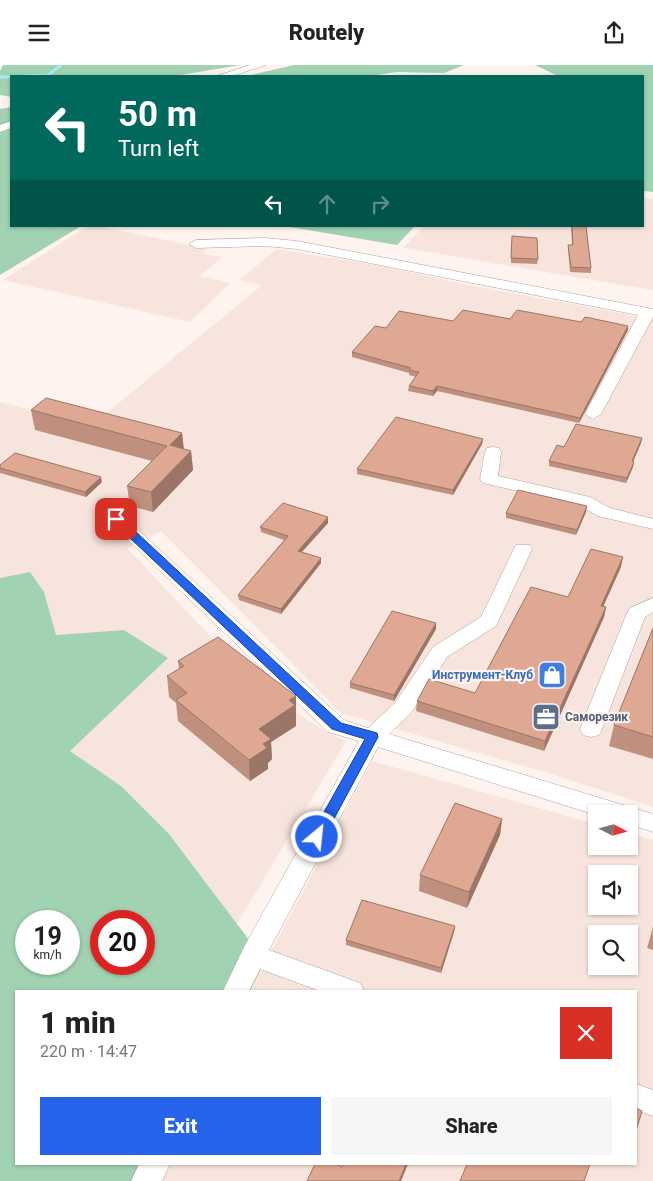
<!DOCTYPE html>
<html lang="en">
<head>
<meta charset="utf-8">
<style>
	:root { --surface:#fff; --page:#f6f6f6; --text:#222; --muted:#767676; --accent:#2563eb }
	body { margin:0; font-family:Roboto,sans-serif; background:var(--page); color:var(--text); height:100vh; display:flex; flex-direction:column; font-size:19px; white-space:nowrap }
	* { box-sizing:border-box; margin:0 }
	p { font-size:16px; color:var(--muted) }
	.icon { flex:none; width:28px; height:28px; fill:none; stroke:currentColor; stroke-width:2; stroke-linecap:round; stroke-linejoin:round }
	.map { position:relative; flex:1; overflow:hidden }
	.panel { position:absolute; left:15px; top:925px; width:622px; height:175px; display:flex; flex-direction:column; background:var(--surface); border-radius:0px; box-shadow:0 1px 4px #0004 }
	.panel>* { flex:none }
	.hud { position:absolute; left:10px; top:10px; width:634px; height:152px; border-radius:0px; box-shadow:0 1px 4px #0004; background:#00695c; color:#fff; overflow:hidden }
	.needle { width:32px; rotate:96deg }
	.buttons { position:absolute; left:588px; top:740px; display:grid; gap:10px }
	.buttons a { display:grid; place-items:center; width:50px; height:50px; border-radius:0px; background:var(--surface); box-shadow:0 1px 4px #0004; font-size:25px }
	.speed { position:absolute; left:15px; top:845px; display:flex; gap:10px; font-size:25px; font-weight:700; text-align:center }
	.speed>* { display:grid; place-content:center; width:65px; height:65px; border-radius:50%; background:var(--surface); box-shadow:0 1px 4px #0004; line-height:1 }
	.speed small { font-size:12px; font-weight:400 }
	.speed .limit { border:8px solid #d22; background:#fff; color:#111 }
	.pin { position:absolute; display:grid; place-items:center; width:42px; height:42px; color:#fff; margin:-21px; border-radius:10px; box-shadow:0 2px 8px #0006 }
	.me { position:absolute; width:55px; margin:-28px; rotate:28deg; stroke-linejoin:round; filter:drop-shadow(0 0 4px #0008) }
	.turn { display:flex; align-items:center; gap:18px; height:105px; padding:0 25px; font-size:22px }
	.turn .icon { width:65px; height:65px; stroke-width:2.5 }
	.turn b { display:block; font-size:35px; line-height:42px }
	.lanes { display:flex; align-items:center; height:48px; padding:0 25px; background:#0003; justify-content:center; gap:25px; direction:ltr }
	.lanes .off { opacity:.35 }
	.round { display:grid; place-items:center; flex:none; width:52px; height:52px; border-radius:0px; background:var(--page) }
	.summary { display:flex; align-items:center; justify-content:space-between; height:85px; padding:0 25px }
	h1 { font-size:30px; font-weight:800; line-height:38px }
	.action { display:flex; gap:10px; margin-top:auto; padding:10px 25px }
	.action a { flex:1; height:58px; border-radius:0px; background:var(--accent); color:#fff; font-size:20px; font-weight:800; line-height:58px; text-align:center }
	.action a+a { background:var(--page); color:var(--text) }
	header { display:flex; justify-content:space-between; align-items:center; height:65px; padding:0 25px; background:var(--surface); font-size:22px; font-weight:800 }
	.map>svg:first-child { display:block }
</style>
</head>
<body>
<header><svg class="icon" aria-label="menu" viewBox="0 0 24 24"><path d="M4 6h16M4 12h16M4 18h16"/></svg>Routely<svg class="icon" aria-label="share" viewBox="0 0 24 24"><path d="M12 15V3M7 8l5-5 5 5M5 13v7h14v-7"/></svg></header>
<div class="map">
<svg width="653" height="1116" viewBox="0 0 653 1116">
	<rect width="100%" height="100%" fill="#fff3ef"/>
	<path fill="#f7e5dd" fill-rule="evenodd" d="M643,133L653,134V225L403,183L424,161H642Z
		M88,161H99L208,184L203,189L222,192L200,211L230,218L190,257L3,215Z
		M277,184L381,201L473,221L653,254V742L548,708L341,648L161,466L128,484L260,624L325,666L346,676L237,859L169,769L121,721L70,686L167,593L124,565L55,570L44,527L30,507L0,513V337L92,360L262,220L239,215Z
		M372,696L596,759V781H629V768L653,775V1116H154L163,1099H636V926H250ZM596,809H629V841H596ZM596,869H629V901H596Z"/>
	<path fill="#a1d2b2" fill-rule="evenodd" d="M3,0H240L175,11H11V32L0,30V6Z
		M294,0H464L444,8L397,7L369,11H247Z
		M535,0H653V127L643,126L642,11H558Z
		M11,42V161H81L0,210V44Z
		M284,161H415L397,180Z
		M30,507L44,527L56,570L124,565L168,593L70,686L121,721L169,769L265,896L250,926H16V1099H163L154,1116H0V513ZM26,856H69V899H26ZM101,856H144V899H101Z"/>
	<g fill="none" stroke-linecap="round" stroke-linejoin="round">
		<path stroke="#a6ecf6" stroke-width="3" d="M23,11L48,10L61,0
			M0,12H11"/>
		<defs>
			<path id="minor" d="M250,0H266L232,11H217Z
				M11,56V63L0,67V60Z
				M265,173L297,176L653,244V252L601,349L593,354L585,349L638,250L297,184L265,181L196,183L189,179L196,175Z
				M493,382L499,383L501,387L498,411L590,432L610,443L653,454V464L598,451L578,440L483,418L480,414L485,387L487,383Z
				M116,449L122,450L344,655L368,663L395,638L433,582L481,552L514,484L516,480H530L532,484L496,561L447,592L411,648L389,669L653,749V767L629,759V749L596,750L378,682L269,885L360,918L364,926H320L260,904L249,926H223L244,882L359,676L328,667L110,458L107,454L110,450Z
				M653,533V547L645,552L602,664L599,670L591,672L583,670L580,664L627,548L630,543Z
				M636,1019L653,1025V1051L636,1045Z
				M139,1099H170L162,1116H131Z"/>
		</defs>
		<use href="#minor" stroke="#ada29e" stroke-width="1"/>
		<use href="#minor" fill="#fff" fill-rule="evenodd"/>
	</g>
	<path fill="#bf907e" d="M571,161H586L591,203V208L570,207L568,184V180H572Z
		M511,176L538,194L537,199L511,198Z
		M510,254L581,257L628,265L579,358L437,326L433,331L408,326L409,321L416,312L409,310V308L352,292V287L386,263L453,256Z
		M31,345L182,368L184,384L191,386L193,405L153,447L130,441L127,421L152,396L35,365Z
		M642,373L641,378L633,397V402L626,418L549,401V396L564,382Z
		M483,374L482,379L453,430L357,409V404Z
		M0,400L102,417L86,432L0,408Z
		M586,447L576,470L506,453V448Z
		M328,458L302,487L321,498L281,549L239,535L238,530L284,475L261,467L260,462Z
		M621,502L603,541L606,542L604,552L544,686L416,646L417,636L475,628L568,532Z
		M653,563V694L609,681L614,660Z
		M436,564L394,636L350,623V618Z
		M178,596L296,652V661L271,677L272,694L268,698V704L250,716L178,656L176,638L169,632L167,611L179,604Z
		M502,754L500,770L467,843L419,826L420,810Z
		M455,861L454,867L441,908L346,880V875Z
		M653,862V885L647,883Z"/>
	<path fill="#9b7666" d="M628,261V265L579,358L580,353Z
		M437,321V326L433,331V326Z
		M182,368L184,388L170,380Z
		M642,373L641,378L631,401L632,396Z
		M483,374L482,379L453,430V425Z
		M191,386L193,405L153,447L151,427Z
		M634,397L633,402L626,418L627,413Z
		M101,412L102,417L86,432L85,427Z
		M587,441L586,447L576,470L577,465Z
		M328,452V458L298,491V486Z
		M623,492L621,502L599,551L601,541Z
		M321,493V498L281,549V544Z
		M606,542L604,552L544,686L545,676Z
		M436,558V564L394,636V630Z
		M296,631V661L271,677L272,694L268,698V704L250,716L249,695L259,664L289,635Z
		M502,754L500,770L467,843L469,827Z
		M455,861L454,867L441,908V903Z
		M406,1099H408L401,1116H399Z"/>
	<path fill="#dea892" stroke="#9b7666" d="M572,161H586L591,203L571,202L568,180H573Z
		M512,171L537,173L538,194L511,193Z
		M463,245L510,254L517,245L581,257L585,252L628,261L580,353L437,321L433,326L409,321L419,307L409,305L411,303L352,287L375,261L386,263L399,246L453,256Z
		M46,333L182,368L170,380L191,386L151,427L127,421L167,381L31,345Z
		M396,352L483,374L453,425L357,404Z
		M576,359L642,373L632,396L634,397L627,413L549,396L557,380L564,382Z
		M15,388L101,412L85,427L0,403V400Z
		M518,425L587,441L577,465L506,448Z
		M283,438L328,452L298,486L321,493L281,544L238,530L288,471L260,462Z
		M591,484L623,492L601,541L606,542L545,676L417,636L429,614L475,628L531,522L568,532Z
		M392,546L436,558L394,630L350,618Z
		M653,563V672L614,660Z
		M218,572L296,631L289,635L295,640L259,664L271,674L263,679L267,683L249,695L176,635L187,628L167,611L184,601L178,596Z
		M455,738L502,754L469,827L420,810Z
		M362,835L455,861L441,903L346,875Z
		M636,1043L642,1046L636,1066Z
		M315,1099H336L342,1102L343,1099H406L399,1116H307Z
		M467,1099H590L584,1116H460Z"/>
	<path fill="#2563eb" stroke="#184099" d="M116,451L120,452L341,658L377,668L378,672L322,776L317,778L310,772L365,674L332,664L112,456L111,454Z"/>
	<defs>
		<symbol id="shop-square" viewBox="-11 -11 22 22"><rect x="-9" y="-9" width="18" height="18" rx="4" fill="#3f7fe0" stroke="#fff3ef"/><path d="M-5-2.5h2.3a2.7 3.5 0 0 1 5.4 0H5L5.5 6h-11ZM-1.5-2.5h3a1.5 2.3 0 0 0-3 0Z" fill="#fff"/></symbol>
		<symbol id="office-square" viewBox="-11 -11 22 22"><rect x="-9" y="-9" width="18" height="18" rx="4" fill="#5c6f8a" stroke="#fff3ef"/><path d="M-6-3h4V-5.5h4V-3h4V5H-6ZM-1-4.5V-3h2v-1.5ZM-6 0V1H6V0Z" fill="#fff"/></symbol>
	</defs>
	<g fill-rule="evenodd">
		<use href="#shop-square" x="536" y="594" width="32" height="32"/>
		<use href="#office-square" x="530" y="636" width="32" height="32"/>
	</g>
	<g text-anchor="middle" stroke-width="4.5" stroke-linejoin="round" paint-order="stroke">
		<g font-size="12" font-weight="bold" fill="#366cbe" stroke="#fff3ef" text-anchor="end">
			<text x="533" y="614">Инструмент-Клуб</text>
		</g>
		<g font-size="12" font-weight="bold" fill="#4e5e75" stroke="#fff3ef" text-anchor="start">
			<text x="565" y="656">Саморезик</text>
		</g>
	</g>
</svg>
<div class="buttons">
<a><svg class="needle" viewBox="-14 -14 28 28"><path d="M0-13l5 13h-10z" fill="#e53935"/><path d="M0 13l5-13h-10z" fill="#767676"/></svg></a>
<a><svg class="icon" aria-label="sound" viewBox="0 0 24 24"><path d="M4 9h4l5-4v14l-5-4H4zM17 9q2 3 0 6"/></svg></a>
<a><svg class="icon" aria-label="search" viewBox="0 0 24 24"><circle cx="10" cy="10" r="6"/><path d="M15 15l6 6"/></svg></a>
</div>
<div class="speed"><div>19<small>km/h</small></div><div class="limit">20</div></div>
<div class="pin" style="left:116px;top:454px;background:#d93025"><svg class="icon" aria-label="arrive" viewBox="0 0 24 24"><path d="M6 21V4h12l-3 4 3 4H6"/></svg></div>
<svg class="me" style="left:317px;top:772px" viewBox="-20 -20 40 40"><circle r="17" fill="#2563eb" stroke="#fff" stroke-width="3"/><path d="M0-11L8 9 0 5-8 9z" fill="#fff"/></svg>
<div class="hud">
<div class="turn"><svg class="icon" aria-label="left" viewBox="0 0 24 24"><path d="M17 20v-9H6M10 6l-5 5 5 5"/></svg><div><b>50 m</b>Turn left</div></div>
<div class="lanes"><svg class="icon" aria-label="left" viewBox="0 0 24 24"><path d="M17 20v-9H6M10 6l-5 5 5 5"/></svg><svg class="icon off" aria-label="ahead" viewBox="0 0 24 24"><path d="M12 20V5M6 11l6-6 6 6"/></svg><svg class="icon off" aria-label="right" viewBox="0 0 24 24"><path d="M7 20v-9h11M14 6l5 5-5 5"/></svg></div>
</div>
<section class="panel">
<div class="summary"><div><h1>1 min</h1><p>220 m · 14:47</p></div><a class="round" style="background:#d93025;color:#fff"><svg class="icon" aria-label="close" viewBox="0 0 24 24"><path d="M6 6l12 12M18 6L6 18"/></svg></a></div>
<div class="action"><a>Exit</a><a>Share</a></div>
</section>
</div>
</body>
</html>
